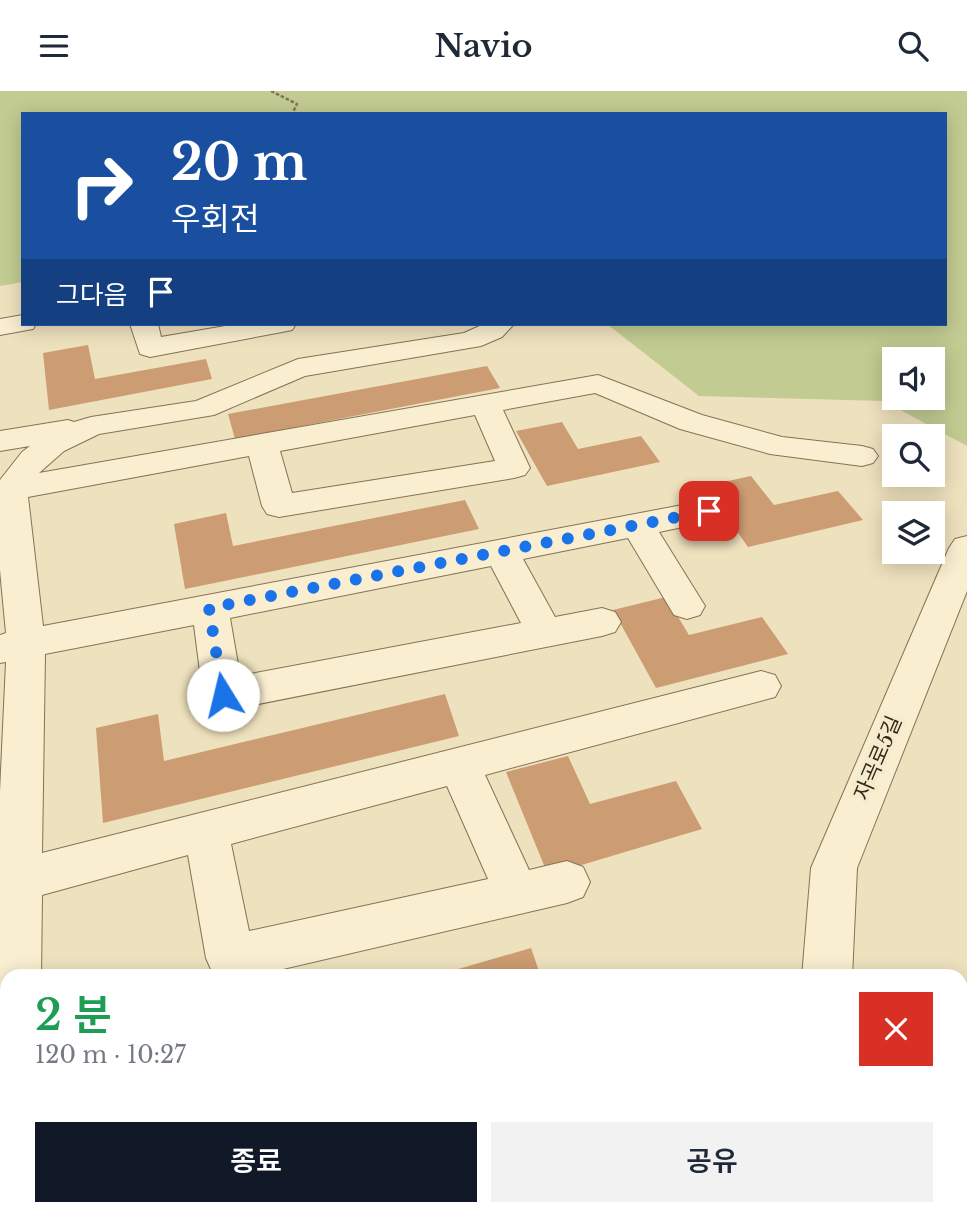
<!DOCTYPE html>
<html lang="ko">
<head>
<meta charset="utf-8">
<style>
	:root { --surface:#fff; --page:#f2f2f3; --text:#1f2937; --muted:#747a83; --accent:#111827 }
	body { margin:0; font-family:"Libre Baskerville","Noto Sans KR",serif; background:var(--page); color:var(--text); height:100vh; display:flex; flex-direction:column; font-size:26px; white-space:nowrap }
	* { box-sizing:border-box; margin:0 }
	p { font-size:23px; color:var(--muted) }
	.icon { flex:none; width:38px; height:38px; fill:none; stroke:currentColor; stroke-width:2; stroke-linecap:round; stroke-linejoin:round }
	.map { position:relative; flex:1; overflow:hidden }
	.details { position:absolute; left:0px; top:878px; width:968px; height:247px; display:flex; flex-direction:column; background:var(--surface); border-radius:21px 21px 0 0; box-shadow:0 4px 18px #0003 }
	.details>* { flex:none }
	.hud { position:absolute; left:21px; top:21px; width:926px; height:214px; border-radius:0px; box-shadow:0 4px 18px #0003; background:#1a4fa0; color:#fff; overflow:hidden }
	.fabs { position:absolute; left:882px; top:256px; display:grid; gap:14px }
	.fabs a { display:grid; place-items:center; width:63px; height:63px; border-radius:0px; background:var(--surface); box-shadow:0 4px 18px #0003; font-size:35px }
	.pin { position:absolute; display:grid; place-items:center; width:60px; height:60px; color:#fff; margin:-30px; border-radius:14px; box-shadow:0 4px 10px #0006 }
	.me { position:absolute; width:77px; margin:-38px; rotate:351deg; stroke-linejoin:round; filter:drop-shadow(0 0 5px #0008) }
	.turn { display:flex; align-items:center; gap:24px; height:147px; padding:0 35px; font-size:32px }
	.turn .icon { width:91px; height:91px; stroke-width:2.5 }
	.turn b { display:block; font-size:49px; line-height:60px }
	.then { display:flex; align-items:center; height:66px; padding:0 35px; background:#0003; gap:14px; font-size:26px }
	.round { display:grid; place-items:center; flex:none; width:74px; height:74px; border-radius:0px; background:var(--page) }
	.summary { display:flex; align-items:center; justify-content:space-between; height:119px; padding:0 35px }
	h1 { font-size:42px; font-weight:600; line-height:52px; color:#1e9e55 }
	.action { display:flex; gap:14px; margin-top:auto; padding:14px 35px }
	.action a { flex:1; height:80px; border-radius:0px; background:var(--accent); color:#fff; font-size:28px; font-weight:600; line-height:80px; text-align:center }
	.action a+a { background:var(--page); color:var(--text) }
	header { display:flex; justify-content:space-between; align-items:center; height:91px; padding:0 35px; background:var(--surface); font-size:32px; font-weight:600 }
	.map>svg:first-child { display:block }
</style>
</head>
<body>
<header><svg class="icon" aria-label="menu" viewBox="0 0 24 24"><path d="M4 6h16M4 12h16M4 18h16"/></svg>Navio<svg class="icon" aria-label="search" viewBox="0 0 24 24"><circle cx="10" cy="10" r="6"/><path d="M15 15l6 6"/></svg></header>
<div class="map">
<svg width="967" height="1124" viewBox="0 0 967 1124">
	<rect width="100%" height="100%" fill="#eee1bd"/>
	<path fill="#c2cb91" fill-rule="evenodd" d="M0,0H967V355L884,310L699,305L607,233H945V23H23V191L0,195ZM894,268H933V306H894Z"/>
	<path fill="#cc9c72" d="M88,254L95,288L206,268L212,288L49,319L43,262Z
		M487,275L500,297L235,348L228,323Z
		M562,331L578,358L641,345L660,371L547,395L516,340Z
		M751,385L774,414L838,400L863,429L748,456L705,395Z
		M465,409L479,438L185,498L174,433L226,422L233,455Z
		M666,506L689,544L762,526L788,563L656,597L613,519Z
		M445,603L459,645L103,732L96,637L158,623L164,670Z
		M568,665L590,713L676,690L702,738L548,784L506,681Z
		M531,857L541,886H434V885Z"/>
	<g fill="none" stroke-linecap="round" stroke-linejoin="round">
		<defs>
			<path id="minor" d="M23,224V233H36L33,238L0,244V228Z
				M130,233H158L161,246L237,233H296L292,239L282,241L150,266L140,263Z
				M484,233H514L502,246L481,255L305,285L214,324L99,343L64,360L39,382L598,284L702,324L782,346L862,355L873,358L878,365L873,372L862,375L770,363L680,338L595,302L503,319L530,377L525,384L514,387L279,426L267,423L262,415L249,365L28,406L43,535L709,409L721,412L726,420L721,428L659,441L705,515L700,524L687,528L674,524L628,447L523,468L555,526L602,517L615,521L621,531L615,541L602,545L223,620L209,615L203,604L194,534L45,563L42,762L761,580L775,584L781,595L775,606L485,684L529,779L567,770L583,776L590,791L583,806L567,812L249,886L213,883L206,867L188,764L42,804L41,886H7V906L0,903V701L6,571L0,572V544L6,542L0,479V389L22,361L30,355L0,360V340L68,329L74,331L91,326L196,310L298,268L464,242ZM475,324L495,370L292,402L280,360ZM491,475L521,532L240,585L230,527ZM447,695L488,788L249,840L231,753Z
				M967,445V500L857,777L852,886H802L811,777L949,457L955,448Z
				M7,1100V1118H67L65,1124H0V1103Z
				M260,1118H316V1124H260Z
				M582,1118H652L650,1124H580Z
				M843,1118H899L901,1124H845Z"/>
		</defs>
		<use href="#minor" stroke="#857256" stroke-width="2"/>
		<path stroke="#857256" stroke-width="2.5" stroke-dasharray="3.5 2" stroke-linecap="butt" d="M271,0L297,13L292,23"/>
		<use href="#minor" fill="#f9eed0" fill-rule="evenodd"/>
	</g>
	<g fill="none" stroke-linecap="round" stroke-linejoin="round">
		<path stroke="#1a73e8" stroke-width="12" stroke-dasharray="0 21.6" d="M223,604L209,517L709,420"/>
	</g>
	<g text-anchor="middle" stroke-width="7" stroke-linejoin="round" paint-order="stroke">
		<g font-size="21" fill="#34291b" stroke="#f5ebcd">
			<text transform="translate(878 667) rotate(-67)" y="7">자곡로5길</text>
		</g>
	</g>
</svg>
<div class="fabs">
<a><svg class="icon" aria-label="sound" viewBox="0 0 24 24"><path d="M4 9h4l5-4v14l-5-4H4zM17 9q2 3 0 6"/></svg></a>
<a><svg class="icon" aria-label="search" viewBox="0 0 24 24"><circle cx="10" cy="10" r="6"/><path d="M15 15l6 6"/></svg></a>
<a><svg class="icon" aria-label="layers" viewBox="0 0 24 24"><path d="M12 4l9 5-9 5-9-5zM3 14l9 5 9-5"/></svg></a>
</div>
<div class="pin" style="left:709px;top:420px;background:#d93025"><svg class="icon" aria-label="arrive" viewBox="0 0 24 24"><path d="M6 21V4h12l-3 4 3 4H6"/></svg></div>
<svg class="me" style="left:223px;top:604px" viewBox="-20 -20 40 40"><circle r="19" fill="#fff"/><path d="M0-13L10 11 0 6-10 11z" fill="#1a73e8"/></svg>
<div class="hud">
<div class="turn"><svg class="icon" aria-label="right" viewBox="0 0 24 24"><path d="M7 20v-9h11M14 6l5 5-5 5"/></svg><div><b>20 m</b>우회전</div></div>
<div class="then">그다음<svg class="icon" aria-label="arrive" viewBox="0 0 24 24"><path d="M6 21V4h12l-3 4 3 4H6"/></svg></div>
</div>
<section class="details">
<div class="summary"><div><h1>2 분</h1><p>120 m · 10:27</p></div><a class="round" style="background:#d93025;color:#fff"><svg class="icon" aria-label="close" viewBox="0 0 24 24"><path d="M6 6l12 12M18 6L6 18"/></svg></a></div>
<div class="action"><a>종료</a><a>공유</a></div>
</section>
</div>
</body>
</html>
